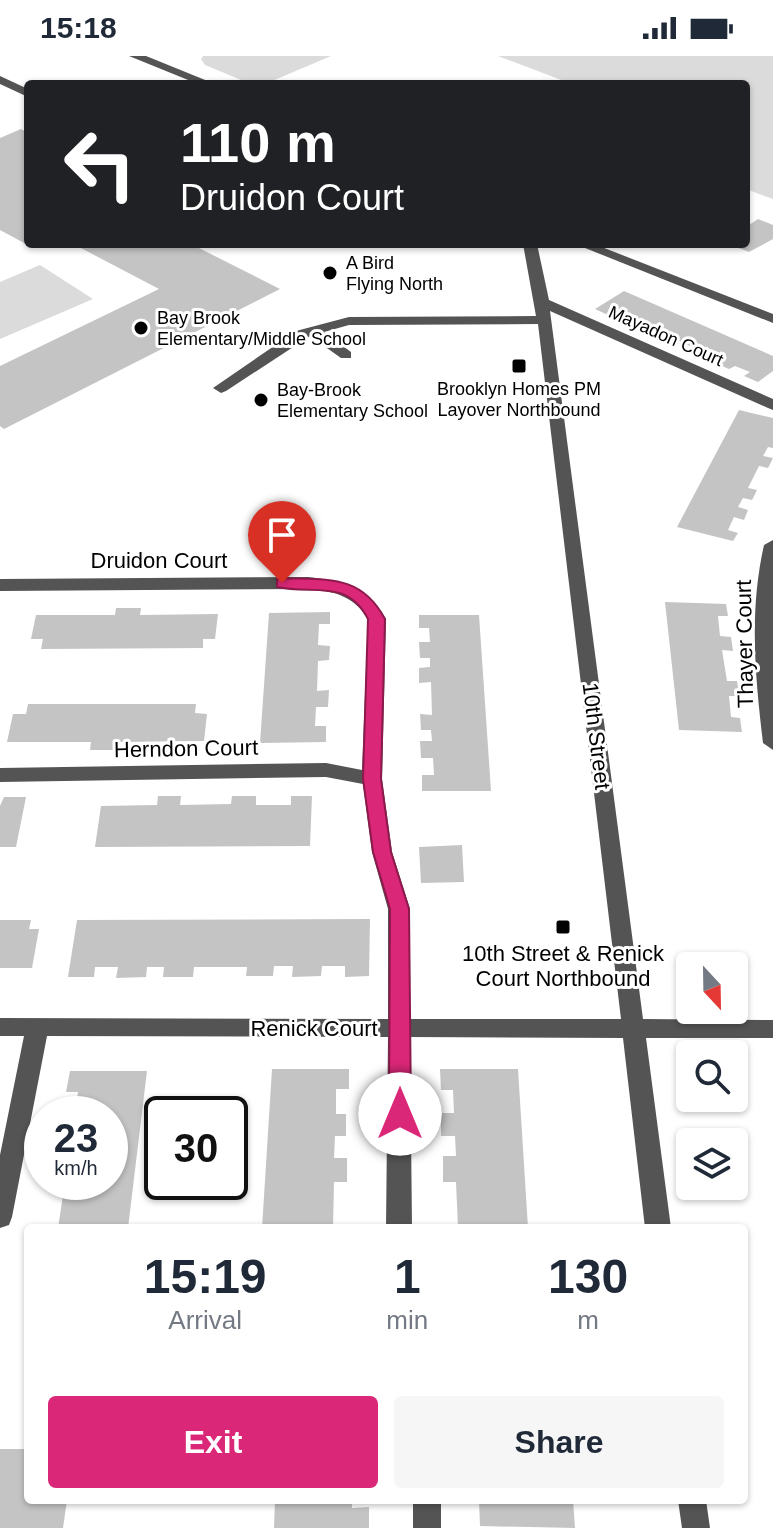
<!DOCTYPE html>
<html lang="en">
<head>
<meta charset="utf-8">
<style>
	:root { --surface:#fff; --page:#f6f6f7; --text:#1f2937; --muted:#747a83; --accent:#db2777 }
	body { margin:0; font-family:Arial,sans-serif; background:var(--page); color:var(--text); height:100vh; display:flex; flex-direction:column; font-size:30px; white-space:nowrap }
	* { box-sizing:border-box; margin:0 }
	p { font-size:26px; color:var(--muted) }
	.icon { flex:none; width:44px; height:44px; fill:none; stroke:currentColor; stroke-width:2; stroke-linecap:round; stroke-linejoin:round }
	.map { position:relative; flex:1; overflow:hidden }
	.drawer { position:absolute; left:24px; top:1168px; width:724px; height:280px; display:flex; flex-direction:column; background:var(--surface); border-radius:8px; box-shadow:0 2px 6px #0004 }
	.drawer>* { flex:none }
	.top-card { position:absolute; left:24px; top:24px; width:726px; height:168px; border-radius:8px; box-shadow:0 2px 6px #0004; background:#202124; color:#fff; overflow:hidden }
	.needle { width:52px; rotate:158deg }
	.buttons { position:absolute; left:676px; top:896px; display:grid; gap:16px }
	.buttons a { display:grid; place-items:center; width:72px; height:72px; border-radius:8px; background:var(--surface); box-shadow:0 2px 6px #0004; font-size:40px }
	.speed { position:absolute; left:24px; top:1040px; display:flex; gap:16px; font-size:40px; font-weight:700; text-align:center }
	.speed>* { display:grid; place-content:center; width:104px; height:104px; border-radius:50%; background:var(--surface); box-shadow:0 2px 6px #0004; line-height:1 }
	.speed small { font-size:20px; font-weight:400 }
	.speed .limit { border:4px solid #111; border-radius:12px; background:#fff; color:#111 }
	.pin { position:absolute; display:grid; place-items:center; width:68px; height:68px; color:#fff; margin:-82px -34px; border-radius:50% 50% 50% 0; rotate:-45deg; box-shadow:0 0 8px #0007 }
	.pin .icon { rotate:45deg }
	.me { position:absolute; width:88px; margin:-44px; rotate:0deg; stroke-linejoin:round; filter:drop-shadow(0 0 6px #0008) }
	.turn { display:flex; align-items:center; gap:28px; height:168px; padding:0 24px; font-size:36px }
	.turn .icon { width:104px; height:104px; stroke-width:2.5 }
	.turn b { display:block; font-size:56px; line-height:68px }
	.eta { display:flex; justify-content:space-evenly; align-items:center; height:136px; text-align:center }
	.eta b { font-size:48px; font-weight:800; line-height:56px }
	.primary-button { display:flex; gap:16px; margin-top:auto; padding:16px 24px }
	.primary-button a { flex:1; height:92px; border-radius:8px; background:var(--accent); color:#fff; font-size:32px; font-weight:800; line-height:92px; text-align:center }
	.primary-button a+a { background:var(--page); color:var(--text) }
	.status { display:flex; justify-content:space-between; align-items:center; height:56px; padding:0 40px; background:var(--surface); direction:ltr }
	.status svg { height:22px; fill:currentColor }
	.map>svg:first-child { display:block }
</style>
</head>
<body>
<div class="status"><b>15:18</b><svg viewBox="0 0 49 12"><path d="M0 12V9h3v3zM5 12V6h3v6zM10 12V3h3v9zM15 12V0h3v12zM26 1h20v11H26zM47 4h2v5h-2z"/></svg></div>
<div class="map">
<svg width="773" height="1472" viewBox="0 0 773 1472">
	<rect width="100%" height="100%" fill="#fff"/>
	<path fill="#dbdbdb" d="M203,0H331L265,28H251L205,9L201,3Z
		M498,0H773V143L746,133V28H572Z
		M40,209L93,243L0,283V226Z"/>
	<path fill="#c4c4c4" d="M21,73L28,77L26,188L0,174V82Z
		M758,163L773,169V183L749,196L728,188H746V171Z
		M82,188H191L280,233L4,373L0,370V310L159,233L77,190Z
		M624,235L773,300V315L758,326L744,320L750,316L735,310L729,313L715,307L720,303L709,298L704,302L689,295L694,292L665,278L659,282L645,275L650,272L639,267L633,270L621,265L626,261L612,255L608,259L595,253Z
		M739,354L773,362V392L768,391L763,400L773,402L768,412L759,410L748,432L757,434L752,444L743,442L738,451L748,454L744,464L734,461L728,474L738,477L733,485L677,471Z
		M665,546L726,548L728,560H718L720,580L731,581L733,595L722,594L727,625H737L739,640H729L731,661L740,662L742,676L679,674Z
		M116,552H141L140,559L218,558L215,583H203V592L41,593L43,583H31L36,559H115Z
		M330,556V568H319L318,589L330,590L329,604L318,605L317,635L329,634L328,651H316L315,670H326V686L260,687L269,557Z
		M419,559H479L491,735H422V719H434L433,702H421L420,685H432L431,674H421L420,658L432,659L431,626L419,627V612L430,611V602H420L419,586H430L429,572H419Z
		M28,648H196L195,657L207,658L204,685L120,686L119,694H90L91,686H7L13,658H26Z
		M158,740H181L180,749L231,748L232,740H256V749H291V740H312L310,790L95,791L101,750L157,749Z
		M4,741H26L16,791H0V750Z
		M462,789L464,826L421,827L419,791Z
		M370,863L369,920L345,921V910H322L321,920L292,921L293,910H274L273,920H246L247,911H194L193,921H163L164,911H147L146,921L116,922L118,911H95L94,921H68L77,864Z
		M0,864H31L29,873H39L32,912H0Z
		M272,1013H349V1033H336V1058H346V1080H335L334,1102H347V1126H334L333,1172H262Z
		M440,1013H518L528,1172H458L456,1126H443V1100H456L455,1080H441V1057H454L453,1034H441Z
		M70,1015H147L128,1172H58L65,1126H110V1058H75L78,1036H66Z
		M0,1393H28V1444H67L63,1472H0Z
		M275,1444H352V1452L369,1451V1472H274Z
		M479,1444H573L575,1472L480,1470Z"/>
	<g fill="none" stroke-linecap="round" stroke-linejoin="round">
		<path fill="#545454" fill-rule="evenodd" d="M129,0H146L215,28H198Z
			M0,20L28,33V41L0,28Z
			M523,188H537L549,244L773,343V354L768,352L550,255L643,963L773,964V982H646L671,1172H645L623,982L410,981L412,1172H386L388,981L47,980L12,1161L9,1169L0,1172V1099L24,980H0V962L388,963V853L372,796L363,728L326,721L0,726V712L326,707L362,714L368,563C354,540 334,535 308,533L0,535V523L308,521C343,525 367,532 386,563L382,723L392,796L410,853V963H621L538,268L349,269L324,276L351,296V302H341L310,280L226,335L221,337L213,332L296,275L349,261L536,260Z
			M575,188H594L773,258V267Z
			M773,484V694L763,687C755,620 749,555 764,489Z
			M413,1444H441V1472H413Z
			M678,1444H706L710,1472H682Z"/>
	</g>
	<path fill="#db2777" stroke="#8e194d" stroke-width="2" d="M282,522C327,524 361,518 385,563L381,723L391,796L409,853L411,1058L407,1065L400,1067L392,1065L389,1058L390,853L373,796L363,723L368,563C347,522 313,539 277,531V523Z"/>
	<g fill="#000" stroke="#fff" stroke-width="3">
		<circle cx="330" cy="217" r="8"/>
		<circle cx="141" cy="272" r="8"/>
		<rect x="511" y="302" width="16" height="16" rx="4"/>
		<circle cx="261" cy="344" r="8"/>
		<rect x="555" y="863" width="16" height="16" rx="4"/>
	</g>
	<g text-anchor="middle" stroke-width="6" stroke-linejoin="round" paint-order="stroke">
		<g font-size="18" fill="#000" stroke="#fff" text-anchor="start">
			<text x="346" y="213">A Bird<tspan x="346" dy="21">Flying North</tspan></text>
			<text x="157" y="268">Bay Brook<tspan x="157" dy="21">Elementary/Middle School</tspan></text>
			<text x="519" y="339" text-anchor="middle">Brooklyn Homes PM<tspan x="519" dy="21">Layover Northbound</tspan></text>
			<text x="277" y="340">Bay-Brook<tspan x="277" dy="21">Elementary School</tspan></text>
		</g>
		<g font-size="18" fill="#000" stroke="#fff">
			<text transform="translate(666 280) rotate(24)" y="6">Mayadon Court</text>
		</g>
		<g font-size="22" fill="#000" stroke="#fff">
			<text x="159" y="512">Druidon Court</text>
			<text transform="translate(744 588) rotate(-91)" y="8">Thayer Court</text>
			<text transform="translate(597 680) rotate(83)" y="8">10th Street</text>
			<text transform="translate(186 692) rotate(-1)" y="8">Herndon Court</text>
			<text x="314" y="980">Renick Court</text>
		</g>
		<g font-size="22" fill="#000" stroke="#fff">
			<text x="563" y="905">10th Street &amp; Renick<tspan x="563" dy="25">Court Northbound</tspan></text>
		</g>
	</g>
</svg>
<div class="buttons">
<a><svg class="needle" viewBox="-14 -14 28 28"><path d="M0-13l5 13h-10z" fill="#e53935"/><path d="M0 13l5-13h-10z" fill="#747a83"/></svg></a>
<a><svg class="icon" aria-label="search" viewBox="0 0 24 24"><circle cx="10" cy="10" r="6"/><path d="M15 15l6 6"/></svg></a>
<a><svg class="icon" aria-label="layers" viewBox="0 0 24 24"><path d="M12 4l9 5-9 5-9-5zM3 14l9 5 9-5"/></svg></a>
</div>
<div class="speed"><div>23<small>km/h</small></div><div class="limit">30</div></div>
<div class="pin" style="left:282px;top:527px;background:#d93025"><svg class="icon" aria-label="arrive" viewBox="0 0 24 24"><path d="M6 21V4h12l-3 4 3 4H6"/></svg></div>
<svg class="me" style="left:400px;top:1058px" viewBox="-20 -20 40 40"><circle r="19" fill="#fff"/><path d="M0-13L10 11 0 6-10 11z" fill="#db2777"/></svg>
<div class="top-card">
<div class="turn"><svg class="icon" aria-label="left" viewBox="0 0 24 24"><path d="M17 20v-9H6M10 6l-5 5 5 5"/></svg><div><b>110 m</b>Druidon Court</div></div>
</div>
<section class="drawer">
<div class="eta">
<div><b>15:19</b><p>Arrival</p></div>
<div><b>1</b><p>min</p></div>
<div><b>130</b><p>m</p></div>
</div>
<div class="primary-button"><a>Exit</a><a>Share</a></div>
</section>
</div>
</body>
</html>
